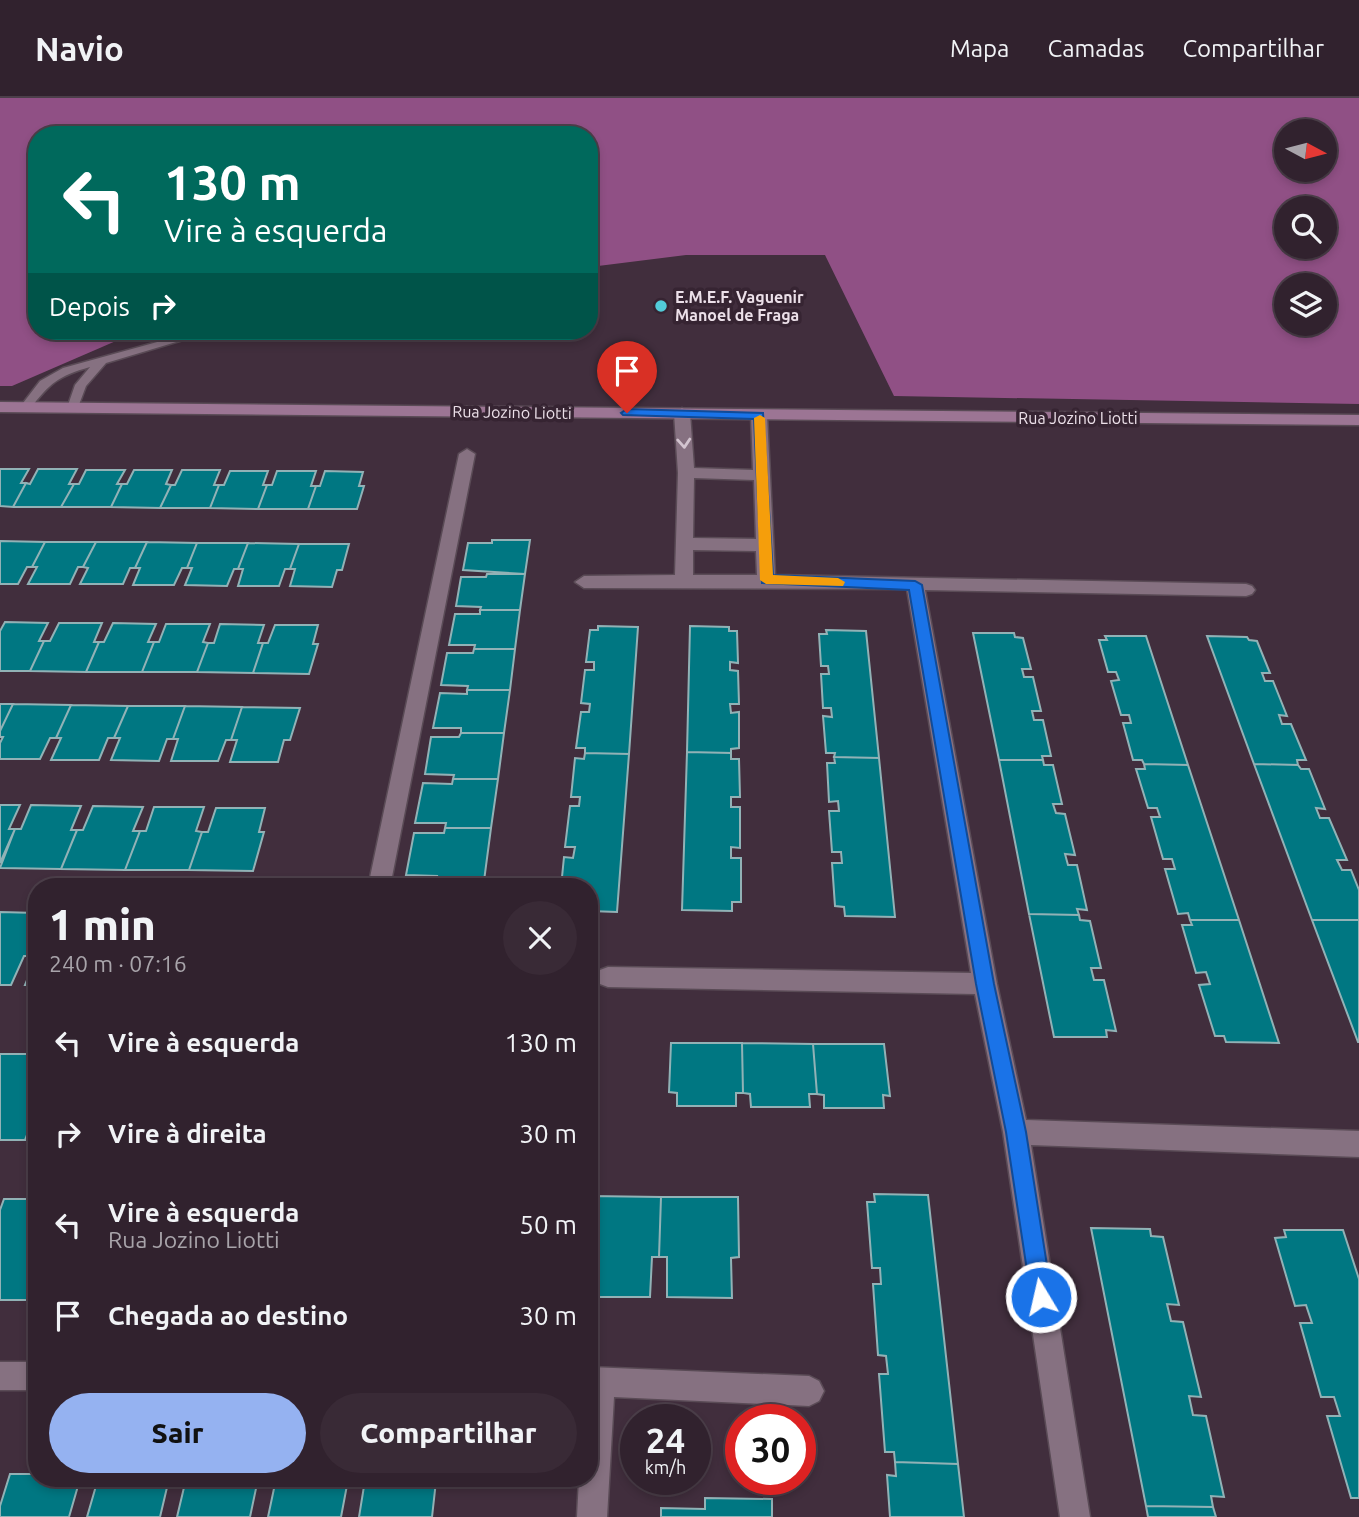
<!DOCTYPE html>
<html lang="pt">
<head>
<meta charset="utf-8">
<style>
	:root { --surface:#31222e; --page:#392a36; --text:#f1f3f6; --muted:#a8a4aa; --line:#4c3f4a; --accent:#95b2f1 }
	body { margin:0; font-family:Ubuntu,sans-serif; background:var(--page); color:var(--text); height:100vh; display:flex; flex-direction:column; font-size:26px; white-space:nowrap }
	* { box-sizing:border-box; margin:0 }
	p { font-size:23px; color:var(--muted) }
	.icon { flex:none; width:38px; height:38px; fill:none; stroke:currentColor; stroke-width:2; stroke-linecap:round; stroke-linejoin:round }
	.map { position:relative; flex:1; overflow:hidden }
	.side { position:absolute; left:28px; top:780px; width:570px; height:609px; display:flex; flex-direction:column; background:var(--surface); border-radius:28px; box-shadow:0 4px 10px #0003,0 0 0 2px var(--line) }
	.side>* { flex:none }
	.guide { position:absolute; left:28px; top:28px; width:570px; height:214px; border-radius:28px; box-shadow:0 4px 10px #0003,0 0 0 2px var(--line); background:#00695c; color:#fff; overflow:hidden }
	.needle { width:46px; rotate:97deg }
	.fabs { position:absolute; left:1274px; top:21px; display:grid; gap:14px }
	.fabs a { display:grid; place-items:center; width:63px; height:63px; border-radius:50%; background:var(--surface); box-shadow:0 4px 10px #0003,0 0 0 2px var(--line); font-size:35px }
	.speed { position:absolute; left:620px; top:1306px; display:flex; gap:14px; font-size:35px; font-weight:700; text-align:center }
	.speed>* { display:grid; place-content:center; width:91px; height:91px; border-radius:50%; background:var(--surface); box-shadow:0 4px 10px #0003,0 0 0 2px var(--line); line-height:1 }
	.speed small { font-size:18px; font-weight:400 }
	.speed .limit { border:10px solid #d22; background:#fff; color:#111 }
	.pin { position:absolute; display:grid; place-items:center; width:60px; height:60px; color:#fff; margin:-72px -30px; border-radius:50% 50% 50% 0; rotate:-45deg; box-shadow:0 0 7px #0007 }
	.pin .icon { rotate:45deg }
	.me { position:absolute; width:77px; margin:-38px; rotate:351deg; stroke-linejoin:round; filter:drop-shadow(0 0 5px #0008) }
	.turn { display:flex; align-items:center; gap:24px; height:147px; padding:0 21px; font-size:32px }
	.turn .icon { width:91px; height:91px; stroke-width:2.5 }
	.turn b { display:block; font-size:49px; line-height:60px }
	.then { display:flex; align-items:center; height:66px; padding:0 21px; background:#0003; gap:14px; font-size:26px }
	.round { display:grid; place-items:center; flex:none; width:74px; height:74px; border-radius:37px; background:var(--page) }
	.overview { display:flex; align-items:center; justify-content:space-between; height:119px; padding:0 21px }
	h1 { font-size:42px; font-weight:800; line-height:52px }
	.cta { display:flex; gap:14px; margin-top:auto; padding:14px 21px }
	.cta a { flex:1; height:80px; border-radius:42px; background:var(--accent); color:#111; font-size:28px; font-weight:800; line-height:80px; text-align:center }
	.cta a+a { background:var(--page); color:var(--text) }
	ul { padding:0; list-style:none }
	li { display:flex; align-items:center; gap:21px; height:91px; padding:0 21px }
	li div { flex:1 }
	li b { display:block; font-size:26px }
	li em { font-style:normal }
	header { display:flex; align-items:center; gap:42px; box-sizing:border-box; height:98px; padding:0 35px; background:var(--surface); border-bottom:2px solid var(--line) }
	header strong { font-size:33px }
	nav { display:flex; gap:38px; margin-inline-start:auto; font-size:24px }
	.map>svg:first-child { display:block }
</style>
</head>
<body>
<header>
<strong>Navio</strong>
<nav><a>Mapa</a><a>Camadas</a><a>Compartilhar</a></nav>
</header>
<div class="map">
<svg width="1359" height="1419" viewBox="0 0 1359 1419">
	<rect width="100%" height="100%" fill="#412e3d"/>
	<path fill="#905085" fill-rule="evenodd" d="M0,0H1359V306L894,298L825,157H686L590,169V37H37V233H139L12,288H0ZM1286,33H1325V72H1286ZM1286,110H1325V149H1286ZM1286,187H1325V226H1286Z"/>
	<path fill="#007782" stroke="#91b2b6" stroke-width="2" d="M0,371H29L21,385H26L13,409L0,408Z
		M38,371H77L69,386H74L61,409H13L26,385L30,386Z
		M86,372H125L117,386H122L111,409H61L74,386H79Z
		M134,372H172L166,386L171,387L160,410L111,409L122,386H127Z
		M182,372H220L214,387H219L210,410H160L171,387H175Z
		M230,373H268L263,387H267L258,411L210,410L219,387H224Z
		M277,373H316L311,388H316L308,411H258L267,387H272Z
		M325,373L363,374L359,388H364L357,411H308L316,388H320Z
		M492,442H530L525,476L463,472L468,445H492Z
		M0,443L45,444L32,469H27L18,486H0Z
		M45,444H96L83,469H78L70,486H28L37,469H32Z
		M96,444H147L135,470H130L123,486H80L88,470L83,469Z
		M147,444L197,445L187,470H182L174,487H133L140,470H135Z
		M197,445H248L238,471H234L227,488L185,487L192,470H187Z
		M248,445L299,446L290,471H285L279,488H238L243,471H238Z
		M299,446H349L342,472H337L332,489L290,488L295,471H290Z
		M487,476H525L520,512H480L481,509L456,508L461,479H486Z
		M480,512H520L515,551H474L475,547H449L455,516H480Z
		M5,524L48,525L39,543H44L30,573H0V533Z
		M59,525H102L94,544H99L86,574L30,573L44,543H50Z
		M113,525L156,526L148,544H154L142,574H86L99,544H104Z
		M166,526H210L203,544L208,545L197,574H142L154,544H159Z
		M220,526L264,527L258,545H263L253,575L197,574L208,545H214Z
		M275,527H318L313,546H318L309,576L253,575L263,545H268Z
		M598,528L638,529L629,656L585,655V650H576L581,614H589L590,606L581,605L585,572H594V564H586L590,532H598Z
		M690,528L729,529V533H737L738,565L730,564V572L738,573L739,606H730L731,615L739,614V650L731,651V655L687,654Z
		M826,532L866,533L879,660L834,659L835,655H826L823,618L832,619L831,610H823L821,576H829L828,568H821L819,536H827Z
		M973,535H1014L1015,539L1023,540L1031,571H1022L1024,579H1033L1041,613H1032L1034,622H1043L1051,658H1042L1043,662H999Z
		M1105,538H1146L1188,667L1144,666L1142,662H1133L1123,625H1131L1129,617H1121L1111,583L1119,582L1116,574H1108L1099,542H1107Z
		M1207,538L1247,539L1249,542L1257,543L1270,575H1262L1265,583H1273L1287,618L1279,617L1282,626H1291L1306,662H1297L1298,667L1254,666Z
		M474,551H515L510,592H467L468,588L441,587L447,555H473Z
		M467,592H510L504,635H461V630H433L440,595L467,596Z
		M0,606H13L0,633Z
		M13,606L71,607L56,640H50L40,661H0V645L3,639H0V633Z
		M71,607L128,608L114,640H108L99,662H51L61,640H56Z
		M128,608H185L173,641H167L159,663L111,662L120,640H114Z
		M185,608L242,609L231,642H226L218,663H171L178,641H173Z
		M242,609L300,610L290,642H284L278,664H230L237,642H231Z
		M461,635H504L498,681H453L454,677L425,676L431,639H459Z
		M687,654L731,655V661H739L740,699H731V709H740V750L731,749V760H741V804H732V813L682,812Z
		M585,655L629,656L617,814L590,813V789H561L564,759L573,760L575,749H565L570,708H579L580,699H571L575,660L584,661Z
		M834,659L879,660L895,819L845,818L844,809L835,808L832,765H842L841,754H832L829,713H839L838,703L829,704L827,665H835Z
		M999,662H1043L1044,667H1053L1062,706H1053L1056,715L1065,716L1075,757L1065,756L1068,767H1077L1087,812L1077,811L1079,817L1029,816Z
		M1144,666L1188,667L1239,822H1190L1188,815L1178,816L1165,771H1175L1172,761H1163L1151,719H1160L1157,710H1148L1136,671H1145Z
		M1254,666L1298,667L1301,671H1309L1325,711L1316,710L1320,720H1329L1347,762H1337L1342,772H1351L1359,792V822H1312Z
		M453,681H498L491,730H445L446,725H415L423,685L452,686Z
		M0,707H20L9,731H15L0,765Z
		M31,707L81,708L71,732H77L61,771L0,770L15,731H21Z
		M93,708L143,709L133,733H140L125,772L61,771L77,732H83Z
		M154,709H204L196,733L202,734L189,772H125L140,733H146Z
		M216,710H265L259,734H264L253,773L189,772L202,734H208Z
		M445,730H491L484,783H436L437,778L406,777L414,735H444Z
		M436,783H484L483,789H404L435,788Z
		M0,814L37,815V841L30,858H24L11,887H0Z
		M1029,816L1079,817L1080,822L1090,823L1101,870H1091L1094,882H1104L1116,933L1106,932L1107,939H1054Z
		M1190,822H1239L1279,945L1226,944L1224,938H1215L1199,887L1210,886L1206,874L1196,875L1182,827H1192Z
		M1312,822H1359V944H1358Z
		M37,841V887H25L37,858H30Z
		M671,945H742L743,995H736V1008H677V995L669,994Z
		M742,945L813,946L817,996H809L810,1009H751L750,996L743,995Z
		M813,946H884L890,998L883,997L884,1010H824V997L817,996Z
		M0,956H37V1011L25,1042H0Z
		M37,1011V1042H25Z
		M874,1096L928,1097L958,1366L895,1364L894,1354H885L879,1276H888L886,1258L878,1257L873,1186H881L880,1170H872L867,1104H875Z
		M590,1098L661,1099L659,1159H652L650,1199H590Z
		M661,1099H738L739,1159L731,1160L732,1200L667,1199V1159H659Z
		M4,1101H37V1202H0V1112Z
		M1091,1130L1150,1131L1151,1138L1163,1139L1179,1207L1167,1206L1171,1223L1183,1224L1201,1299L1189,1298L1193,1317L1206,1318L1224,1399L1211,1398L1213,1409L1146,1408Z
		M1284,1132H1343L1359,1181V1400H1351L1327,1318H1340L1334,1299H1321L1300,1225H1312L1306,1207L1295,1208L1275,1140L1286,1139Z
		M895,1364L958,1366L964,1419H890L887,1377L896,1378Z
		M10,1376H37V1381H80L69,1419H0V1408Z
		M98,1381H169L160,1419H87Z
		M186,1381H258L250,1419H177Z
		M276,1381L348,1382L341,1419H268Z
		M365,1382L436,1383L432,1419H359Z
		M705,1400L772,1401V1419H661V1410L705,1411Z
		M1146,1408L1213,1409L1216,1419H1148Z"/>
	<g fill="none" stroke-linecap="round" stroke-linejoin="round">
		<defs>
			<path id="lane" d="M197,233H213L106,265L86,288L77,312H69L67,310L75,287L90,269C58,278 50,285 30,311L26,312L20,309L40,283L63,270Z"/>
			<path id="street" d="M682,310L690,315L694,370L753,372L751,317L759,312L767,317L775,477L1246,486L1252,488L1255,492L1252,496L1246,498L925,492L997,886L1026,1022L1359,1033V1059L1031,1047L1090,1419H1060L1003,1034L975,896L608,889L600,886L596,879L600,872L608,869L971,875L907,491L584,490L575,484L584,478L675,477L678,375L674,315ZM694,380L754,382L756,441L693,440ZM693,452L756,453L757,477H693Z
				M467,351L475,356L390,789H368L459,356Z
				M0,1264H37V1292H0Z
				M590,1269L809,1278L819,1283L824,1293L819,1303L809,1308L614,1299L607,1419H577L579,1381H590Z"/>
			<path id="secondary" d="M0,304L1359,317V327L0,314Z"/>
		</defs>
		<use href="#lane" stroke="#5a4b56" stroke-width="3"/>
		<use href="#street" stroke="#5a4b56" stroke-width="3"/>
		<use href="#secondary" stroke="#5a4b56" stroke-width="3"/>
		<use href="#lane" fill="#867181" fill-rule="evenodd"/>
		<use href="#street" fill="#867181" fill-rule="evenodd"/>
		<use href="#secondary" fill="#9c7594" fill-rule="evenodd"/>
	</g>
	<defs><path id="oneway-chevron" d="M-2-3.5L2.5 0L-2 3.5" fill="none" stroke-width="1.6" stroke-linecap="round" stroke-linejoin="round" transform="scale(1.75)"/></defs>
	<use stroke="#d2c4cf" href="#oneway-chevron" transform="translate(684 345) rotate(86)"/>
	<path fill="#1a73e8" stroke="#114b97" stroke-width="2" d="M627,311L763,315L773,477L915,483L922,487L994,886L1026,1034L1052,1199L1049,1207L1041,1210L1034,1207L1031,1199L1006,1034L976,886L909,492L762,485L754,321L623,317L621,315Z"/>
	<path fill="#f59e0b" d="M760,317L765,320L773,477L838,480L845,484L843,488L766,486L760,482L754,320Z"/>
	<circle fill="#52cbd9" stroke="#362432" stroke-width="2.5" cx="661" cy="208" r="7"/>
	<g text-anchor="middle" stroke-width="7" stroke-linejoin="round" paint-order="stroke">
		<g font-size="16" font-weight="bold" fill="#ece0e9" stroke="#362432" text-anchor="start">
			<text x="675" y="205">E.M.E.F. Vaguenir<tspan x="675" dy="18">Manoel de Fraga</tspan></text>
		</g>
		<g font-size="16" fill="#ece0e9" stroke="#362432">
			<text transform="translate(512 314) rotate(1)" y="6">Rua Jozino Liotti</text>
			<text x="1078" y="326">Rua Jozino Liotti</text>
		</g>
	</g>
</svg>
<div class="fabs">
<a><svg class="needle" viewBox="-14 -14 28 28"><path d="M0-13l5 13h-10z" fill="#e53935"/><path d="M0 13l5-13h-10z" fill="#a8a4aa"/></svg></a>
<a><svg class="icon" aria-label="search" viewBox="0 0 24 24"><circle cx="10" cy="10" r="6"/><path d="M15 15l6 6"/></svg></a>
<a><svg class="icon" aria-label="layers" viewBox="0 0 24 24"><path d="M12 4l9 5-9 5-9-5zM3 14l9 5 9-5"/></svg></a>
</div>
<div class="speed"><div>24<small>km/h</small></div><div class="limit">30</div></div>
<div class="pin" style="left:627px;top:315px;background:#d93025"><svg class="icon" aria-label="arrive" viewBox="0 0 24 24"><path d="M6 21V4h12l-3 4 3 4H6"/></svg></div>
<svg class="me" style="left:1041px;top:1199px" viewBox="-20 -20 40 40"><circle r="17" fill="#1a73e8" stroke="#fff" stroke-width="3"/><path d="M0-11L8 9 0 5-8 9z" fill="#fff"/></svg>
<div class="guide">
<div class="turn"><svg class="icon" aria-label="left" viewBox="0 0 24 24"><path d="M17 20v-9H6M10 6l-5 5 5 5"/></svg><div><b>130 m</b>Vire à esquerda</div></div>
<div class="then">Depois<svg class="icon" aria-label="right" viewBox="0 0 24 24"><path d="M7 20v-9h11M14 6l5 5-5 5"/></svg></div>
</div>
<section class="side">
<div class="overview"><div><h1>1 min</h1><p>240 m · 07:16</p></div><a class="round"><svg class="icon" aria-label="close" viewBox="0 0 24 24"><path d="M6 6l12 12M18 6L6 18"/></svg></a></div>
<ul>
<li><svg class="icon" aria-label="left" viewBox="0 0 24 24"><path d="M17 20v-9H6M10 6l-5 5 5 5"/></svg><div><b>Vire à esquerda</b></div><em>130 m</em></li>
<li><svg class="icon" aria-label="right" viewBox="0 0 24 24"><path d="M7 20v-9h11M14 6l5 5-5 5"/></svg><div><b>Vire à direita</b></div><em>30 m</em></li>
<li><svg class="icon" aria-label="left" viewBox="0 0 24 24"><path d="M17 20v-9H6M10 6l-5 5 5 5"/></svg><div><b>Vire à esquerda</b><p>Rua Jozino Liotti</p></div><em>50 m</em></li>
<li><svg class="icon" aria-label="arrive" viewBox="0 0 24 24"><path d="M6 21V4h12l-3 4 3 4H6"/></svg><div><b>Chegada ao destino</b></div><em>30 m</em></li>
</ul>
<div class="cta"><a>Sair</a><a>Compartilhar</a></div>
</section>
</div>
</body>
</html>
